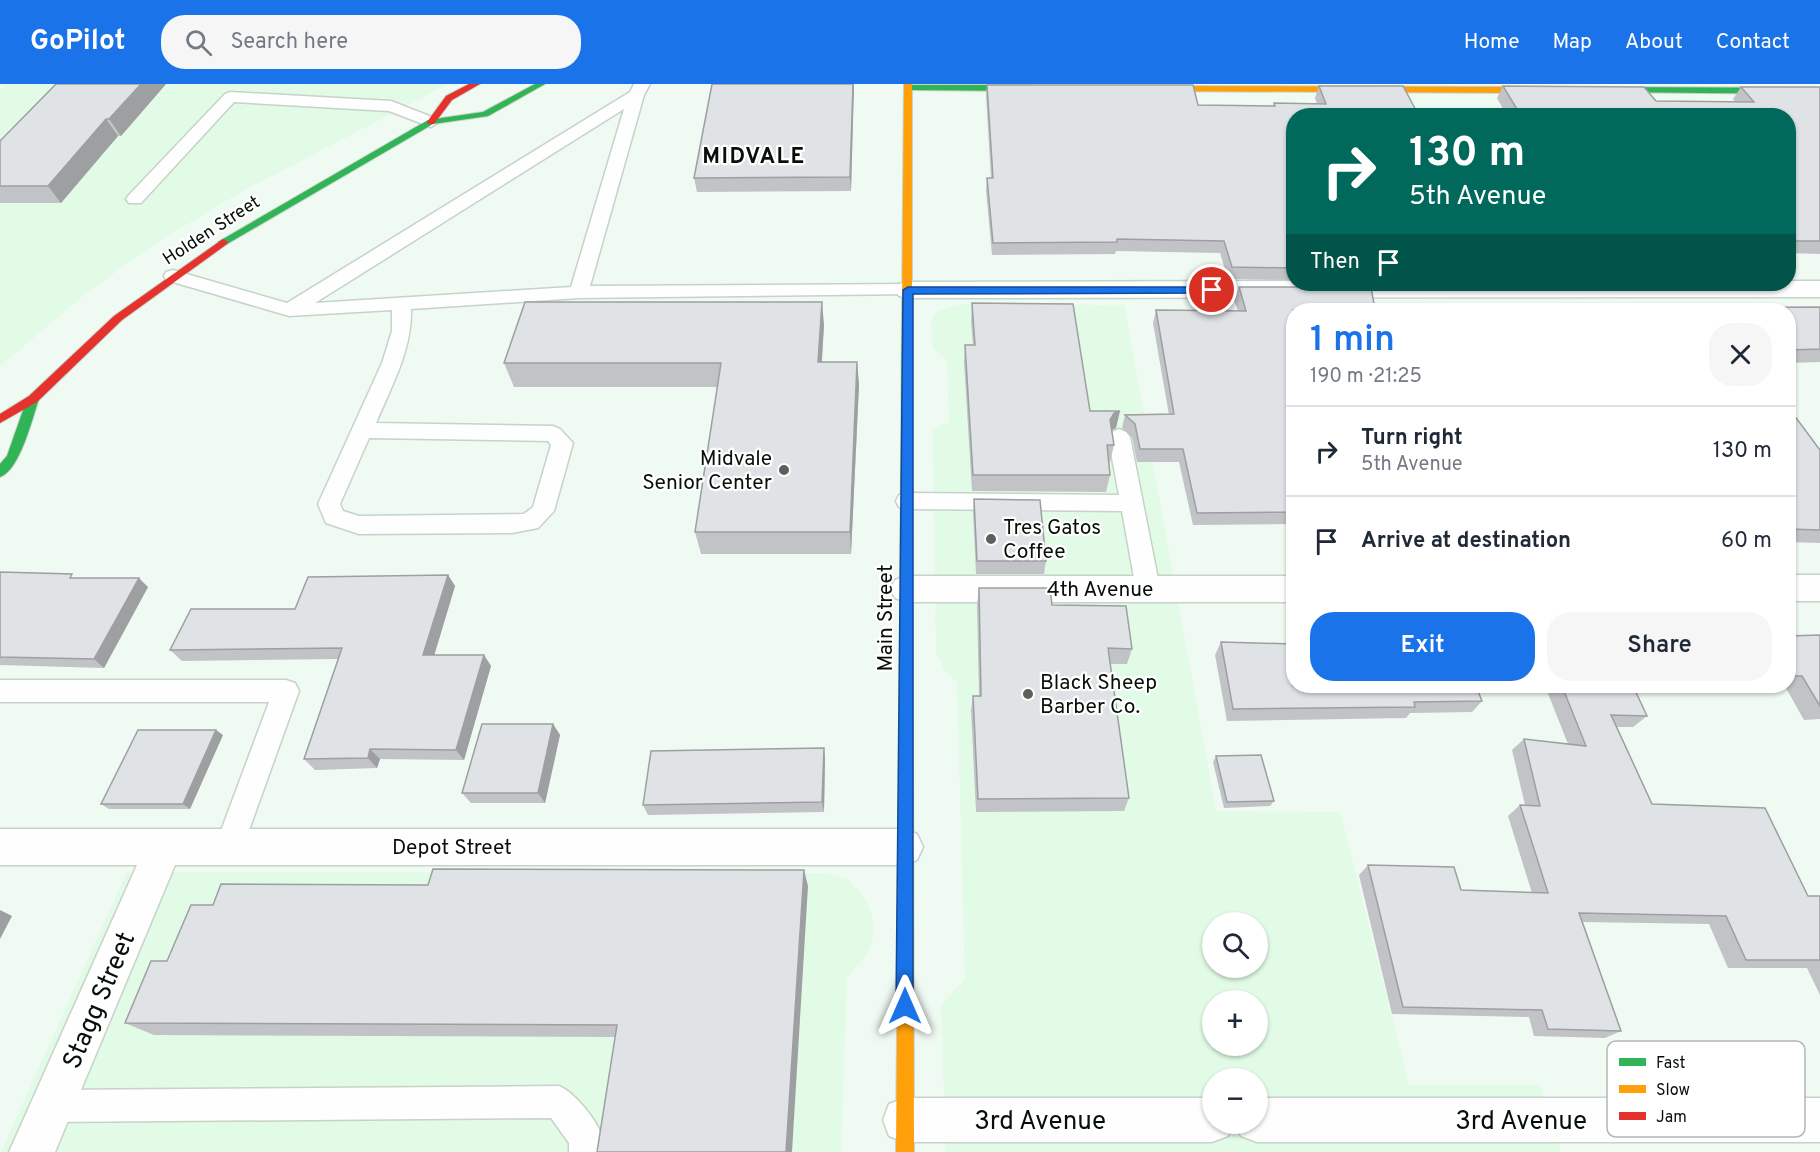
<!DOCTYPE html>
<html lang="en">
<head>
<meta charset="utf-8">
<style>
	:root { --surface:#fff; --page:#f6f6f7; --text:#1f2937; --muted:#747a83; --line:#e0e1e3; --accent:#1a73e8 }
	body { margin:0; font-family:Overpass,sans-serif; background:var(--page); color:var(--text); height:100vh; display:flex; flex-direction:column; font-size:22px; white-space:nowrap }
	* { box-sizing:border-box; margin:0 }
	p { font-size:20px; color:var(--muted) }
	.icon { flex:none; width:33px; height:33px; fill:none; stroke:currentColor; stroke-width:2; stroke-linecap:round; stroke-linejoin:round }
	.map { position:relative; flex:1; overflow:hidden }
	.side { position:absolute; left:1286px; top:219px; width:510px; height:390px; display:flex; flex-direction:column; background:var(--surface); border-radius:24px; box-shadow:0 2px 4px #0004 }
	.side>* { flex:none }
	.hud { position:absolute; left:1286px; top:24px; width:510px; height:183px; border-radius:24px; box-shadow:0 2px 4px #0004; background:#00695c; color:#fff; overflow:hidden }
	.buttons { position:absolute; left:1202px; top:828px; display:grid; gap:12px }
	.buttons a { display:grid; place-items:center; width:66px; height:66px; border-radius:50%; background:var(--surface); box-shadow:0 2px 4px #0004; font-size:30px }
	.pin { position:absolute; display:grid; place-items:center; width:51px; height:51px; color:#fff; margin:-26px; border:3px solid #fff; border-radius:50%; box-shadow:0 2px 6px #0007 }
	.me { position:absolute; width:66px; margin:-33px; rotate:0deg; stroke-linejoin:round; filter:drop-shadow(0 0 4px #0008) }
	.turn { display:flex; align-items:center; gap:21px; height:126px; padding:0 24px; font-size:27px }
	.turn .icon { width:78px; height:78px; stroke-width:2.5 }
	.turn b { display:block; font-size:42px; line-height:51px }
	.then { display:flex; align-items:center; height:57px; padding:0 24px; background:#0003; gap:12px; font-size:22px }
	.round { display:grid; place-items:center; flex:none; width:63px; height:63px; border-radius:24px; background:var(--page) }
	.summary { display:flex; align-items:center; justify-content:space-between; height:102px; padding:0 24px }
	h1 { font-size:36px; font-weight:600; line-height:45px; color:var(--accent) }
	.primary-button { display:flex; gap:12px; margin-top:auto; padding:12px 24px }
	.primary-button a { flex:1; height:69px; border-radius:24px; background:var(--accent); color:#fff; font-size:24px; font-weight:600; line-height:69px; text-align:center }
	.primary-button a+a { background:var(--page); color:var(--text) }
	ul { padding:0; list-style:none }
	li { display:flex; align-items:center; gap:18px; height:90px; padding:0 24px; border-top:2px solid var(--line) }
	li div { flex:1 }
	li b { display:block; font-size:22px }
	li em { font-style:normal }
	header { display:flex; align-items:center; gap:36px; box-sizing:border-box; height:84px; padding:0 30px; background:var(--accent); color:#fff }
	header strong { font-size:28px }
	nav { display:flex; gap:33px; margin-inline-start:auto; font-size:21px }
	.search { width:420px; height:54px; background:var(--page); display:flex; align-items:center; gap:15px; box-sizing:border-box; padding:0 21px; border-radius:24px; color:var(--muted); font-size:22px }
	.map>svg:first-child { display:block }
</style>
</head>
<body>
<header>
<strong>GoPilot</strong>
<div class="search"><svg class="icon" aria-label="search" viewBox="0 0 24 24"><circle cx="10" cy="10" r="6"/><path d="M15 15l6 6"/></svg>Search here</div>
<nav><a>Home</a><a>Map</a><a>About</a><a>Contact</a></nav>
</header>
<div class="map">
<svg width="1820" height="1068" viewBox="0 0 1820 1068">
	<rect width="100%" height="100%" fill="#effaf2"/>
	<path fill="#e1fbe6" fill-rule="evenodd" d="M5,0H448L243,107L153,161L85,210L0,282V5Z
		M960,220L1124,221L1216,727L1340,728L1409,1001H1540L1561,1068H946L941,921L965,895L957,598L944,585L936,568L933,347L939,341L949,339L947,276L935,267L933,262L931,237L936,228ZM1212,838H1257V884H1212ZM1212,916H1257V962H1212ZM1212,994H1257V1040H1212Z
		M127,788L827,789L849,796L863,812L871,828L873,844L872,859L864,874L847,893L841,1068H1Z"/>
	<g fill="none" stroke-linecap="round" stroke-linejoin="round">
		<defs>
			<path id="lane" d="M634,0H650L644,11L590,202L908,200L915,202L917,206L915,210L579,214L411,225C412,266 392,301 376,339L553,342L560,345L573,359L554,427L538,444L512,449L359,450L326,439L318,420L382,279L392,247V226L289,232L166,196L164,192L166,188L173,186L287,219L630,8ZM624,25L571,203L315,219ZM369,354L548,357L551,361L533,423L524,430L359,432L343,427L340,420Z
				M230,8L391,17L437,35L439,38L431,43L389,27L234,18L141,119H129L126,115L129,111L225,10Z
				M1119,345L1126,348L1130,353L1160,505L1156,512L1148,514L1140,512L1136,505L1122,427L907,425L899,423L896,417L899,411L907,409L1119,411L1108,353L1112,348Z
				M0,596H286L295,599L299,607L243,763L239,772L229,776L219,772L215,763L269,618H0Z
				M559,1002C574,1008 598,1037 602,1053C603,1058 602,1063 601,1068H569V1059L551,1034L52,1038L41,1033L36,1022L41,1011L52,1006Z"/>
			<path id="street" d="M1293,197V200H1788V197H1820V213L908,214L899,212L895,206L899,200L908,198Z
				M1788,491H1820V517H1788Z
				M906,492H1293V518H906L895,514L890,505L895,496Z
				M0,745H904L917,750L923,763L917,776L904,781H175L55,1068H9L137,781H0Z
				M905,1014H1212V1040H1233L1228,1052L1212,1058H905L889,1052L883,1036L889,1020Z
				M1257,1014H1820V1058H1257L1241,1052L1236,1040H1257Z"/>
			<path id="fast" d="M535,0H545L488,32L433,40L227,160L223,161L218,158L428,36L483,28Z
				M908,1H1033L1037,4L1033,7L905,6L904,4Z
				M1603,3L1820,4V10L1600,8V4Z
				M907,224L912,227L913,692L911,697L906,699L901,697L899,692L902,227Z
				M33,311L39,315C32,335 20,386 0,393V380L7,372L27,315Z"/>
			<path id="slow" d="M904,0H912V227L907,230L902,227Z
				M1150,2L1546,3L1550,6L1546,9L1147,7V3Z
				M906,685L911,687L913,692L914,1068H896L899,692L901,687Z"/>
			<path id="jam" d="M469,0H480L452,16L434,40H428L427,38L446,12Z
				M223,155L228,158L227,160L122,236L37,318L0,339V330L29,312L114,232Z"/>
		</defs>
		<use href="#lane" stroke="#c7d2c9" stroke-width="3"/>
		<use href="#street" stroke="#c7d2c9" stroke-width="3"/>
		<use href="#fast" stroke="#c7d2c9" stroke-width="2"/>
		<use href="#slow" stroke="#c7d2c9" stroke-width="2"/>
		<use href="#jam" stroke="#c7d2c9" stroke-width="2"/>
		<use href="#lane" fill="#fdfefd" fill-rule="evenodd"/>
		<use href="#street" fill="#fdfefd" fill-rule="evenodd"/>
		<use href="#fast" fill="#30b455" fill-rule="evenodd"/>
		<use href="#slow" fill="#ff9f0a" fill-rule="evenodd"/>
		<use href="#jam" fill="#e5322d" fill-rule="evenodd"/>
	</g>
	<path fill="#c1c3c6" d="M56,0H166L121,52H118L61,119H0V57Z
		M854,0L851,107L697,108L694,94Z
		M987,1L1198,21L1273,22L1274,19L1317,20L1315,14L1319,2H1403L1293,32V196L1228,195L1220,169L1116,167L1115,170L992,171L986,106L987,94H991L986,12Z
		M1503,2L1656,17L1735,18L1733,15L1741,3H1820V170L1788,169V32H1507L1497,14Z
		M1239,203L1293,226V440L1193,441L1179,378H1137L1132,353L1122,344L1125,331H1169L1153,239L1156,226L1238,227L1234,216Z
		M972,219L1090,327L1116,344L1111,346L1114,361L1110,378H1109L1110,391L1106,408L972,407L964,278L965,261H973L971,237Z
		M1820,223V278L1788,279V226H1643L1645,224Z
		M824,241L822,278H857L859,301L851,470H701L695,448L717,303H514L504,279Z
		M1788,323L1820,366V459L1788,458Z
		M974,415L1046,477L1044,490H976L973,428Z
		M0,488L148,503L104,584L0,581Z
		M448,491L455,502L434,571H484L491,582L464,676L380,675L377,684L315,686L304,675L338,575L182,577L170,566Z
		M979,504L1052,521L1132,565L1127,580H1110L1129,714L1124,727L976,728L971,626L973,612H979L977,520Z
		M1293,533V558L1289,542Z
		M1820,551V635L1804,636L1786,604L1633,602L1647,632L1633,643H1617L1652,720L1808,812H1820V911L1807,884H1728L1709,840L1583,838L1621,947L1605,954L1534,952L1529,933L1392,930L1359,791L1368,781L1461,806L1532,809L1508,732L1520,721H1525L1512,666L1524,655L1568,660L1545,602H1788V552Z
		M1221,558L1482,617L1472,628L1410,629L1406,634L1227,637L1215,571Z
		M553,640L560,651L545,719H471L462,709Z
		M223,651L190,725H109L101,720Z
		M824,664L825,675L824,728L648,731L643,721Z
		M1216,672L1274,717L1270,722L1224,724L1213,678Z
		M428,801L808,802L615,953L154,951L125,939L167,877L213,821Z"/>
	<path fill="#9d9fa1" d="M141,0H166L121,52L109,35Z
		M853,0H854L851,107L850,93Z
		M106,35L118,52L61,119L48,102Z
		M822,218L824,241L820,301L818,278Z
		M857,278L859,301L851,470L850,448Z
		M1120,327L1116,344L1110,347V336L1114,329Z
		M448,491L455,502L431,582L423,571Z
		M139,494L148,503L104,584L94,575Z
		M484,571L491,582L464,676L456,666Z
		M553,640L560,651L545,719L538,709Z
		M216,646L223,651L190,725L183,720Z
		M824,664L825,675L824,728L822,718Z
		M370,665L380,675L377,684L368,674Z
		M804,786L808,802L792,1068H786Z
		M0,826L12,832L0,855Z"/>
	<path fill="#e0e3e6" stroke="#9d9fa1" stroke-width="1.5" d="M56,0H141L109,35H106L48,102H0V57Z
		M712,0H853L850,93L694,94Z
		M987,1H1193L1198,21L1275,22L1274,19L1326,20L1319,2H1403L1419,32H1293V184L1232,183L1224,157L1117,155V158L993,159L987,94H993Z
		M1503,2L1644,3L1656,17L1754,18L1741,3H1820V157H1788V32H1521Z
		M1239,203H1371L1374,220H1378L1380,226H1293V295H1289L1293,310V428L1197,429L1183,365H1140L1135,340L1125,331L1174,330L1156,226L1246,227Z
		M525,218H822L818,278H857L850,448H695L721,279H504Z
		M972,219L1073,220L1090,327H1120L1114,329L1110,336L1114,361H1107L1110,391H973L965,261H975Z
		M1820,223V265L1788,266V226H1646L1645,224Z
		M1788,323L1820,366V446L1788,445Z
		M974,415L1040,416L1046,477H977Z
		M0,488L72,490L70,494H139L94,575L0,573Z
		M448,491L423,571H484L456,666L370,665L368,674L304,675L342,564L170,566L191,525H295L308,493Z
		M979,504H1050L1052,521L1126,522L1132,565L1108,564L1129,714L978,715L973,612H981Z
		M1820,551V622L1802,592H1788V552Z
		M1221,558L1293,560V602H1476L1482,617L1414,618L1415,623L1233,625Z
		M1562,602H1633L1647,632L1611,631L1652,720L1765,724L1808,812H1820V876H1746L1726,832L1579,829L1621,947L1548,945L1542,926L1403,923L1368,781L1454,783L1461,806L1548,809L1520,721L1540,722L1524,655L1586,662Z
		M482,640H553L538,709H462Z
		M138,646H216L183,720H101Z
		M824,664L822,718L643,721L651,667Z
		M1261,671L1274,717L1227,718L1216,672Z
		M433,785L804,786L786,1068H597L617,941L125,939L151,877H167L191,821H213L221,800L428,801Z"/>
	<path fill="#1a73e8" stroke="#114b97" stroke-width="1.5" d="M908,203H1212L1217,206L1212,209L913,210V922L911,928L905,931L899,928L896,922L903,206Z"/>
	<g fill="#58625a" stroke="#fff" stroke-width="2">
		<circle cx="784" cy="386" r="6"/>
		<circle cx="991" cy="455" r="6"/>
		<circle cx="1028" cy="610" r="6"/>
	</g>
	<g text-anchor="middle" stroke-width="4.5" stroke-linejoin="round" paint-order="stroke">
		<g font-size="18" fill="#061008" stroke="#fff">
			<text transform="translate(211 146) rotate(-33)" y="6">Holden Street</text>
		</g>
		<g font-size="21" fill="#061008" stroke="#fff" text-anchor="start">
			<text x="772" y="381" text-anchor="end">Midvale<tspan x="772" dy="24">Senior Center</tspan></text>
			<text x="1003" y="450">Tres Gatos<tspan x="1003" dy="24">Coffee</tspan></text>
			<text x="1040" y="605">Black Sheep<tspan x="1040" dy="24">Barber Co.</tspan></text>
		</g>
		<g font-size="21" fill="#061008" stroke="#fff">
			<text x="1100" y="512">4th Avenue</text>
			<text transform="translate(885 534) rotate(-90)" y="7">Main Street</text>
			<text x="452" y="770">Depot Street</text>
		</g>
		<g font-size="22" font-weight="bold" letter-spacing="1.5" fill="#061008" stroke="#fff">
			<text x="754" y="79">MIDVALE</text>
		</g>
		<g font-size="26" fill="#061008" stroke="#fff">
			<text transform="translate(98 916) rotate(-67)" y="9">Stagg Street</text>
			<text x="1040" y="1045">3rd Avenue</text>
			<text x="1521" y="1045">3rd Avenue</text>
		</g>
	</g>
	<rect x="1607" y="957" width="198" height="96" rx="9" fill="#fff" stroke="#b4b7b5" stroke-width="1.5"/>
	<rect x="1619" y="974" width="27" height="8" fill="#30b455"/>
	<rect x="1619" y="1001" width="27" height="8" fill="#ff9f0a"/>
	<rect x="1619" y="1028" width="27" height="8" fill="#e5322d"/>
	<g font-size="16" fill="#061008">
		<text x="1656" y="984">Fast</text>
		<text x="1656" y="1011">Slow</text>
		<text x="1656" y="1038">Jam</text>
	</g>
</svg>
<div class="buttons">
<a><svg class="icon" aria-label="search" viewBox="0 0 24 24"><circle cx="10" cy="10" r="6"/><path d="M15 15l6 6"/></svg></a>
<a>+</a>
<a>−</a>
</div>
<div class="pin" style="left:1212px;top:206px;background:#d93025"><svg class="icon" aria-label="arrive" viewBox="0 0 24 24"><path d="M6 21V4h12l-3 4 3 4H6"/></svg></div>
<svg class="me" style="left:905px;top:922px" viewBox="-20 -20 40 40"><path d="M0-17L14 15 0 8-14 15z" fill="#1a73e8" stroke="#fff" stroke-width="4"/></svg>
<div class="hud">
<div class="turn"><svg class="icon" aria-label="right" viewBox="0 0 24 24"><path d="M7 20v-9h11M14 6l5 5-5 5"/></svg><div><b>130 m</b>5th Avenue</div></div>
<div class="then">Then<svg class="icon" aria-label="arrive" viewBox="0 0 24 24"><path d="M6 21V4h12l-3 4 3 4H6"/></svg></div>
</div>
<section class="side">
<div class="summary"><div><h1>1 min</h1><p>190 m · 21:25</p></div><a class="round"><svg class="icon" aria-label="close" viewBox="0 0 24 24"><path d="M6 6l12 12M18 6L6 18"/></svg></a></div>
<ul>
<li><svg class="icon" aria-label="right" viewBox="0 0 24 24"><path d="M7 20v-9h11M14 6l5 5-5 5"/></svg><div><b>Turn right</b><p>5th Avenue</p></div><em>130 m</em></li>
<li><svg class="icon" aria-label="arrive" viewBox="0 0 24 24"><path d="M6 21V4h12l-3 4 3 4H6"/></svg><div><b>Arrive at destination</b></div><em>60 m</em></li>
</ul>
<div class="primary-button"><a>Exit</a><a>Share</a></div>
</section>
</div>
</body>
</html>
